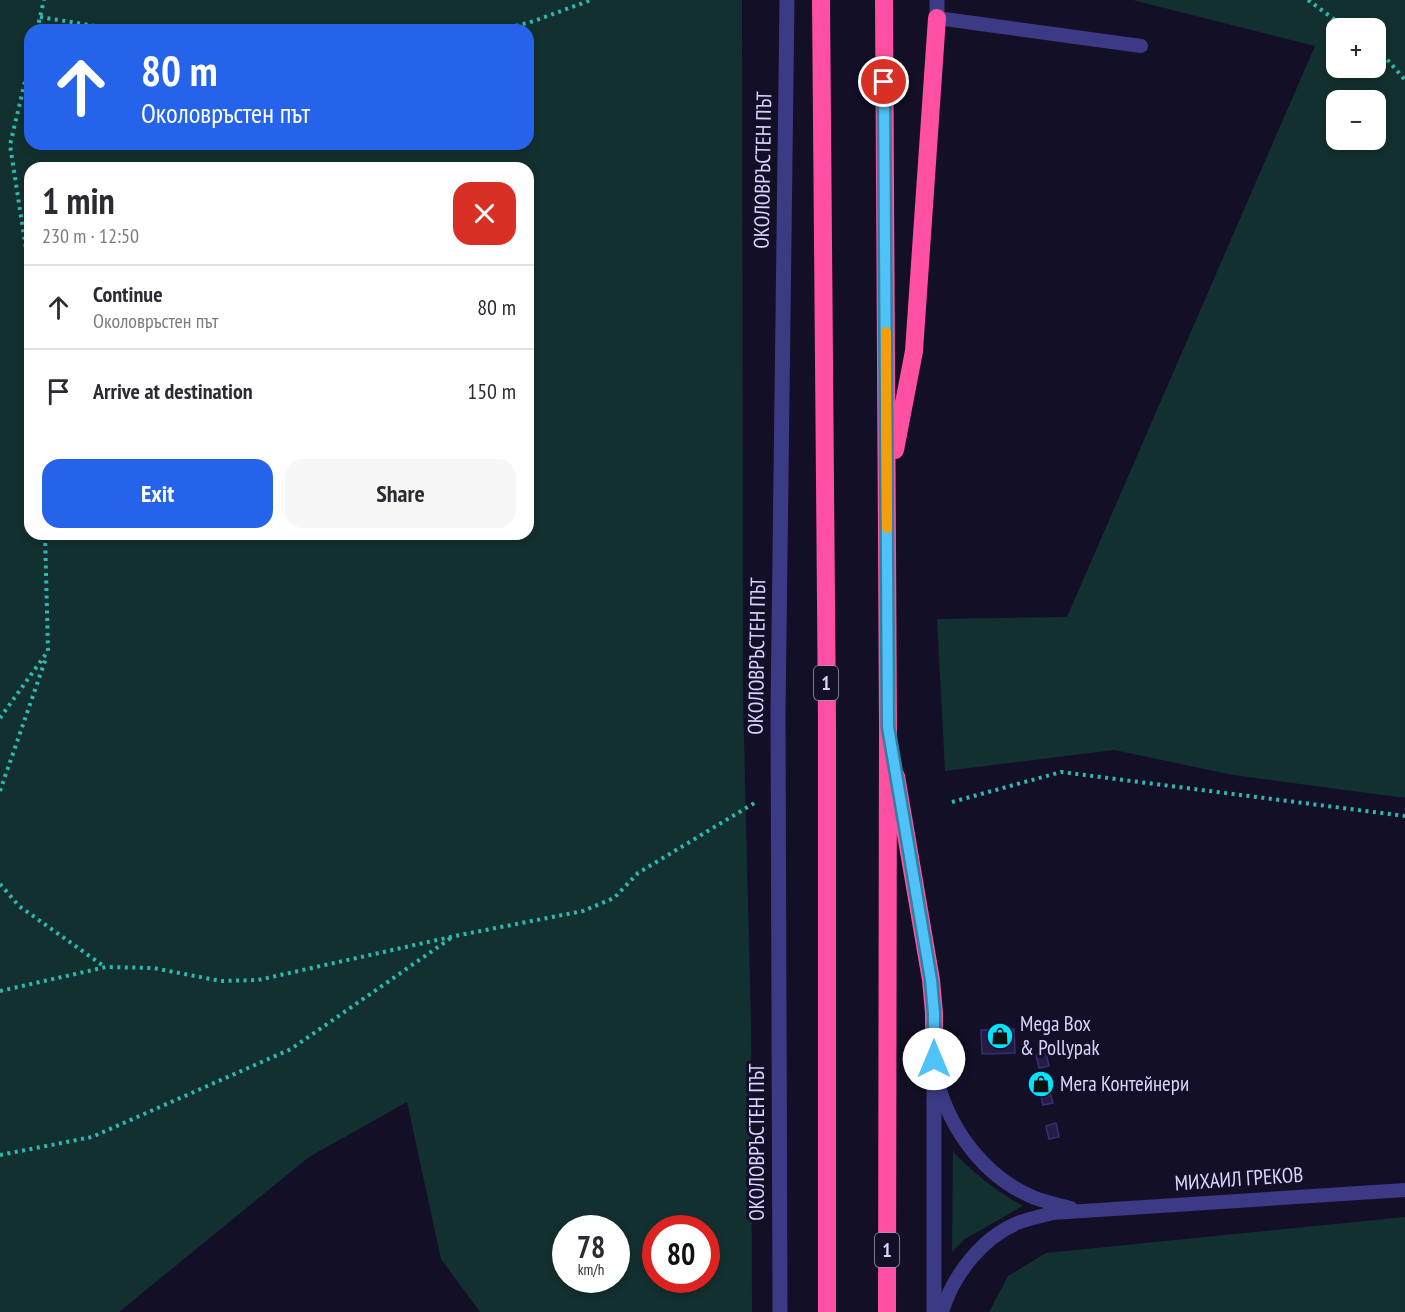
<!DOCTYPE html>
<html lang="en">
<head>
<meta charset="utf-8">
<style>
	:root { --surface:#fff; --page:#f7f7f7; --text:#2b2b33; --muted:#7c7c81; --line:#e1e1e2; --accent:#2563eb }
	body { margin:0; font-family:"PT Sans Narrow",sans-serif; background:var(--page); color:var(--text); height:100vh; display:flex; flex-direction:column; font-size:22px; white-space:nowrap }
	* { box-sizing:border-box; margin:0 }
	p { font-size:20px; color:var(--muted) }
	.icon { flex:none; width:33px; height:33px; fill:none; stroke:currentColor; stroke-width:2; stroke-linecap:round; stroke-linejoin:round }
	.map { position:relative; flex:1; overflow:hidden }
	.details { position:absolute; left:24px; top:162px; width:510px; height:378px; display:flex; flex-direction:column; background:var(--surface); border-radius:18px; box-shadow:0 3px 9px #0003 }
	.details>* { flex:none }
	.guide { position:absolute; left:24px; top:24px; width:510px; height:126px; border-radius:18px; box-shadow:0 3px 9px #0003; background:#2563eb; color:#fff; overflow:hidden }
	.tools { position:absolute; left:1326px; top:18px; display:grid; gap:12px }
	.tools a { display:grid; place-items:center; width:60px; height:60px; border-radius:12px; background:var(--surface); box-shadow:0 3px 9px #0003; font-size:30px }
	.speed { position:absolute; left:552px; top:1215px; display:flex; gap:12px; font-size:30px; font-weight:700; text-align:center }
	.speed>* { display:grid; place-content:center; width:78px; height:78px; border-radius:50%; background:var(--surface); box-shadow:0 3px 9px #0003; line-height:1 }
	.speed small { font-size:15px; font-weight:400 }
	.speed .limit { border:9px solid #d22; background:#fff; color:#111 }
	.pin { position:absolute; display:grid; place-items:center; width:51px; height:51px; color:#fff; margin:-26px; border:3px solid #fff; border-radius:50%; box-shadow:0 2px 6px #0007 }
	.me { position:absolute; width:66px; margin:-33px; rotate:0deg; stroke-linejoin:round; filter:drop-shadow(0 0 4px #0008) }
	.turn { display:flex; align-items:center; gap:21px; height:126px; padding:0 18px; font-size:27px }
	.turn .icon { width:78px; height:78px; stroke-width:2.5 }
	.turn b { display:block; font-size:42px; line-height:51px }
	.round { display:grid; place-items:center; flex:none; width:63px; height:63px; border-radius:18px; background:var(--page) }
	.head { display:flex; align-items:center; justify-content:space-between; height:102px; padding:0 18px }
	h1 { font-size:36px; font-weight:600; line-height:45px }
	.button { display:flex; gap:12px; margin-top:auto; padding:12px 18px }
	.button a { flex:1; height:69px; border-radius:18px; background:var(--accent); color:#fff; font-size:24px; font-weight:600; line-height:69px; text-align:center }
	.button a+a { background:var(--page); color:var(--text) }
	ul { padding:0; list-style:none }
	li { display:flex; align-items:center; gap:18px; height:84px; padding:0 18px; border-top:2px solid var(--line) }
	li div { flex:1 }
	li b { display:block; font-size:22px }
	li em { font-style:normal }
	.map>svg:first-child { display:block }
</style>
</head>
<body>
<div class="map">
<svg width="1405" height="1312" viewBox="0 0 1405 1312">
	<rect width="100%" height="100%" fill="#130f26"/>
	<path fill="#12302f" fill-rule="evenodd" d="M0,0H742L743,699L751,1024L752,1312H480L441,1259L407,1102L309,1157L119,1312H0ZM30,30H528V144H30ZM30,168H528V534H30ZM616,1228V1280H566V1228ZM706,1228V1280H656V1228Z
		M1133,0H1405V798L1233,775L1114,750L945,771L937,619L1067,617L1315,46ZM1376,28V68H1336V28ZM1376,100V140H1336V100Z
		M953,1152C975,1174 996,1191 1023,1206L965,1239L952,1252Z
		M1405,1217V1312H989L1008,1276L1046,1253Z"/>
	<path fill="#241b47" stroke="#3b2d73" stroke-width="1.5" d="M1014,1029L1015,1053L982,1054L981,1030Z
		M1046,1053L1049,1066L1039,1068L1036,1055Z
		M1049,1089L1053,1103L1043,1105L1040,1092Z
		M1056,1123L1059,1137L1049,1139L1046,1126Z"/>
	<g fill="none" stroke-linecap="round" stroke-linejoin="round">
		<path stroke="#2fb8b0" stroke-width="4" stroke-dasharray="3 4.5" stroke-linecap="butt" d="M1308,0L1346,28
			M40,17L120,30
			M37,30L44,0
			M501,30L534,21L591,0
			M1376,50L1385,57L1405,80
			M30,60L10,145L30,275
			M0,718L48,651L45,534
			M0,791L46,658
			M952,802L1061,772L1405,816
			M0,884L19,906L105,967
			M0,991L106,967L153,968L221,981L258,980L455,936L583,911L614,898L638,873L756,802
			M0,1155L92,1137L291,1049L451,938"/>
		<path stroke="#3d3a85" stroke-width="14" d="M937,18L1141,46
			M937,1080C950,1130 985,1178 1035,1198C1046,1202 1059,1205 1071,1208
			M942,1312C953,1275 983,1236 1020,1222C1031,1218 1042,1216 1052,1213L1405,1190"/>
		<path stroke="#3d3a85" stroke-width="15" d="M937,18V0
			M934,1059V1312
			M780,1312L778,713L787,0"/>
		<path stroke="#ff4fa3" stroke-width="18" d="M821,0L827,723V1312
			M884,0L888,727L887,1312
			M895,450L914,351L937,18
			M896,776L931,980L934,1013V1059"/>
	</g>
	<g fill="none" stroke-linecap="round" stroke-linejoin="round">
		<defs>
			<path id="route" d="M884,82L888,727L931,980L934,1013V1059"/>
		</defs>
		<use href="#route" stroke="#337fa1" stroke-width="15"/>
		<use href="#route" stroke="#4fc3f7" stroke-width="10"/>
		<path stroke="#f59e0b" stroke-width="10" d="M886,332L887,528"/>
	</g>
	<defs>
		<symbol id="shop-disc" viewBox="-11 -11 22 22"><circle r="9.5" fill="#00e5ff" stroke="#130f26"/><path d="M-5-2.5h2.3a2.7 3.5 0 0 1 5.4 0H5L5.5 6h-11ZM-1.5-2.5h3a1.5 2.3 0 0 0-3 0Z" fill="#111"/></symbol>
	</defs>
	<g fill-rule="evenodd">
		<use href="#shop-disc" x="985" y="1021" width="30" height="30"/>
		<use href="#shop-disc" x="1026" y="1069" width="30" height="30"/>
	</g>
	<g text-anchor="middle" stroke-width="6" stroke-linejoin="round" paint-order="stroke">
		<g fill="#130f26" stroke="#9e99be" stroke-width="1.5">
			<rect x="814" y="666" width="24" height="34" rx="4.5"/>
			<rect x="875" y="1233" width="24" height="34" rx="4.5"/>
		</g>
		<g font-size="20" font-weight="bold" fill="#d9d4ff">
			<text x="826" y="690">1</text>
			<text x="887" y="1257">1</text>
		</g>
		<g font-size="21" fill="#d9d4ff" stroke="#130f26">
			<text transform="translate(763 170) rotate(-89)" y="7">ОКОЛОВРЪСТЕН ПЪТ</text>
			<text transform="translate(757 656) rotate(-89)" y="7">ОКОЛОВРЪСТЕН ПЪТ</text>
			<text transform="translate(757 1142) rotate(-90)" y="7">ОКОЛОВРЪСТЕН ПЪТ</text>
			<text transform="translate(1239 1179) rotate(-4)" y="7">МИХАИЛ ГРЕКОВ</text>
		</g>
		<g font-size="21" fill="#d9d4ff" stroke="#130f26" text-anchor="start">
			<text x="1020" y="1031">Mega Box<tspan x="1020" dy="24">&amp; Pollypak</tspan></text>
			<text x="1060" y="1091">Мега Контейнери</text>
		</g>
	</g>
</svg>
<div class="tools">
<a>+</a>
<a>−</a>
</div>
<div class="speed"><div>78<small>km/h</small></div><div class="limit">80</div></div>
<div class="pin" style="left:884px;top:82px;background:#d93025"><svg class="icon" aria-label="arrive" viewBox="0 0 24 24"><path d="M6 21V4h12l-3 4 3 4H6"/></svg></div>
<svg class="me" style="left:934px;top:1059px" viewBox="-20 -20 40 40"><circle r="19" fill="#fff"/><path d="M0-13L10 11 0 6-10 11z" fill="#4fc3f7"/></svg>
<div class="guide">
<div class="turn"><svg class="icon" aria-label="ahead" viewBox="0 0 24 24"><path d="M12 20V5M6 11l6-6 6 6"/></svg><div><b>80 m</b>Околовръстен път</div></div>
</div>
<section class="details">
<div class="head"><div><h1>1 min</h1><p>230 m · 12:50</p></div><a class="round" style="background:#d93025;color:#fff"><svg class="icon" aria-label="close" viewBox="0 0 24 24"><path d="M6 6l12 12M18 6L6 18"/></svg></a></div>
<ul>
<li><svg class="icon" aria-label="ahead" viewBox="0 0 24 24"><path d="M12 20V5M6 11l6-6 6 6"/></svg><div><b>Continue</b><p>Околовръстен път</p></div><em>80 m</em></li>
<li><svg class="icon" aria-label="arrive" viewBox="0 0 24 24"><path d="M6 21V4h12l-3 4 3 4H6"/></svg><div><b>Arrive at destination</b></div><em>150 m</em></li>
</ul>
<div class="button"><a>Exit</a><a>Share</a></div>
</section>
</div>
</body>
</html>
